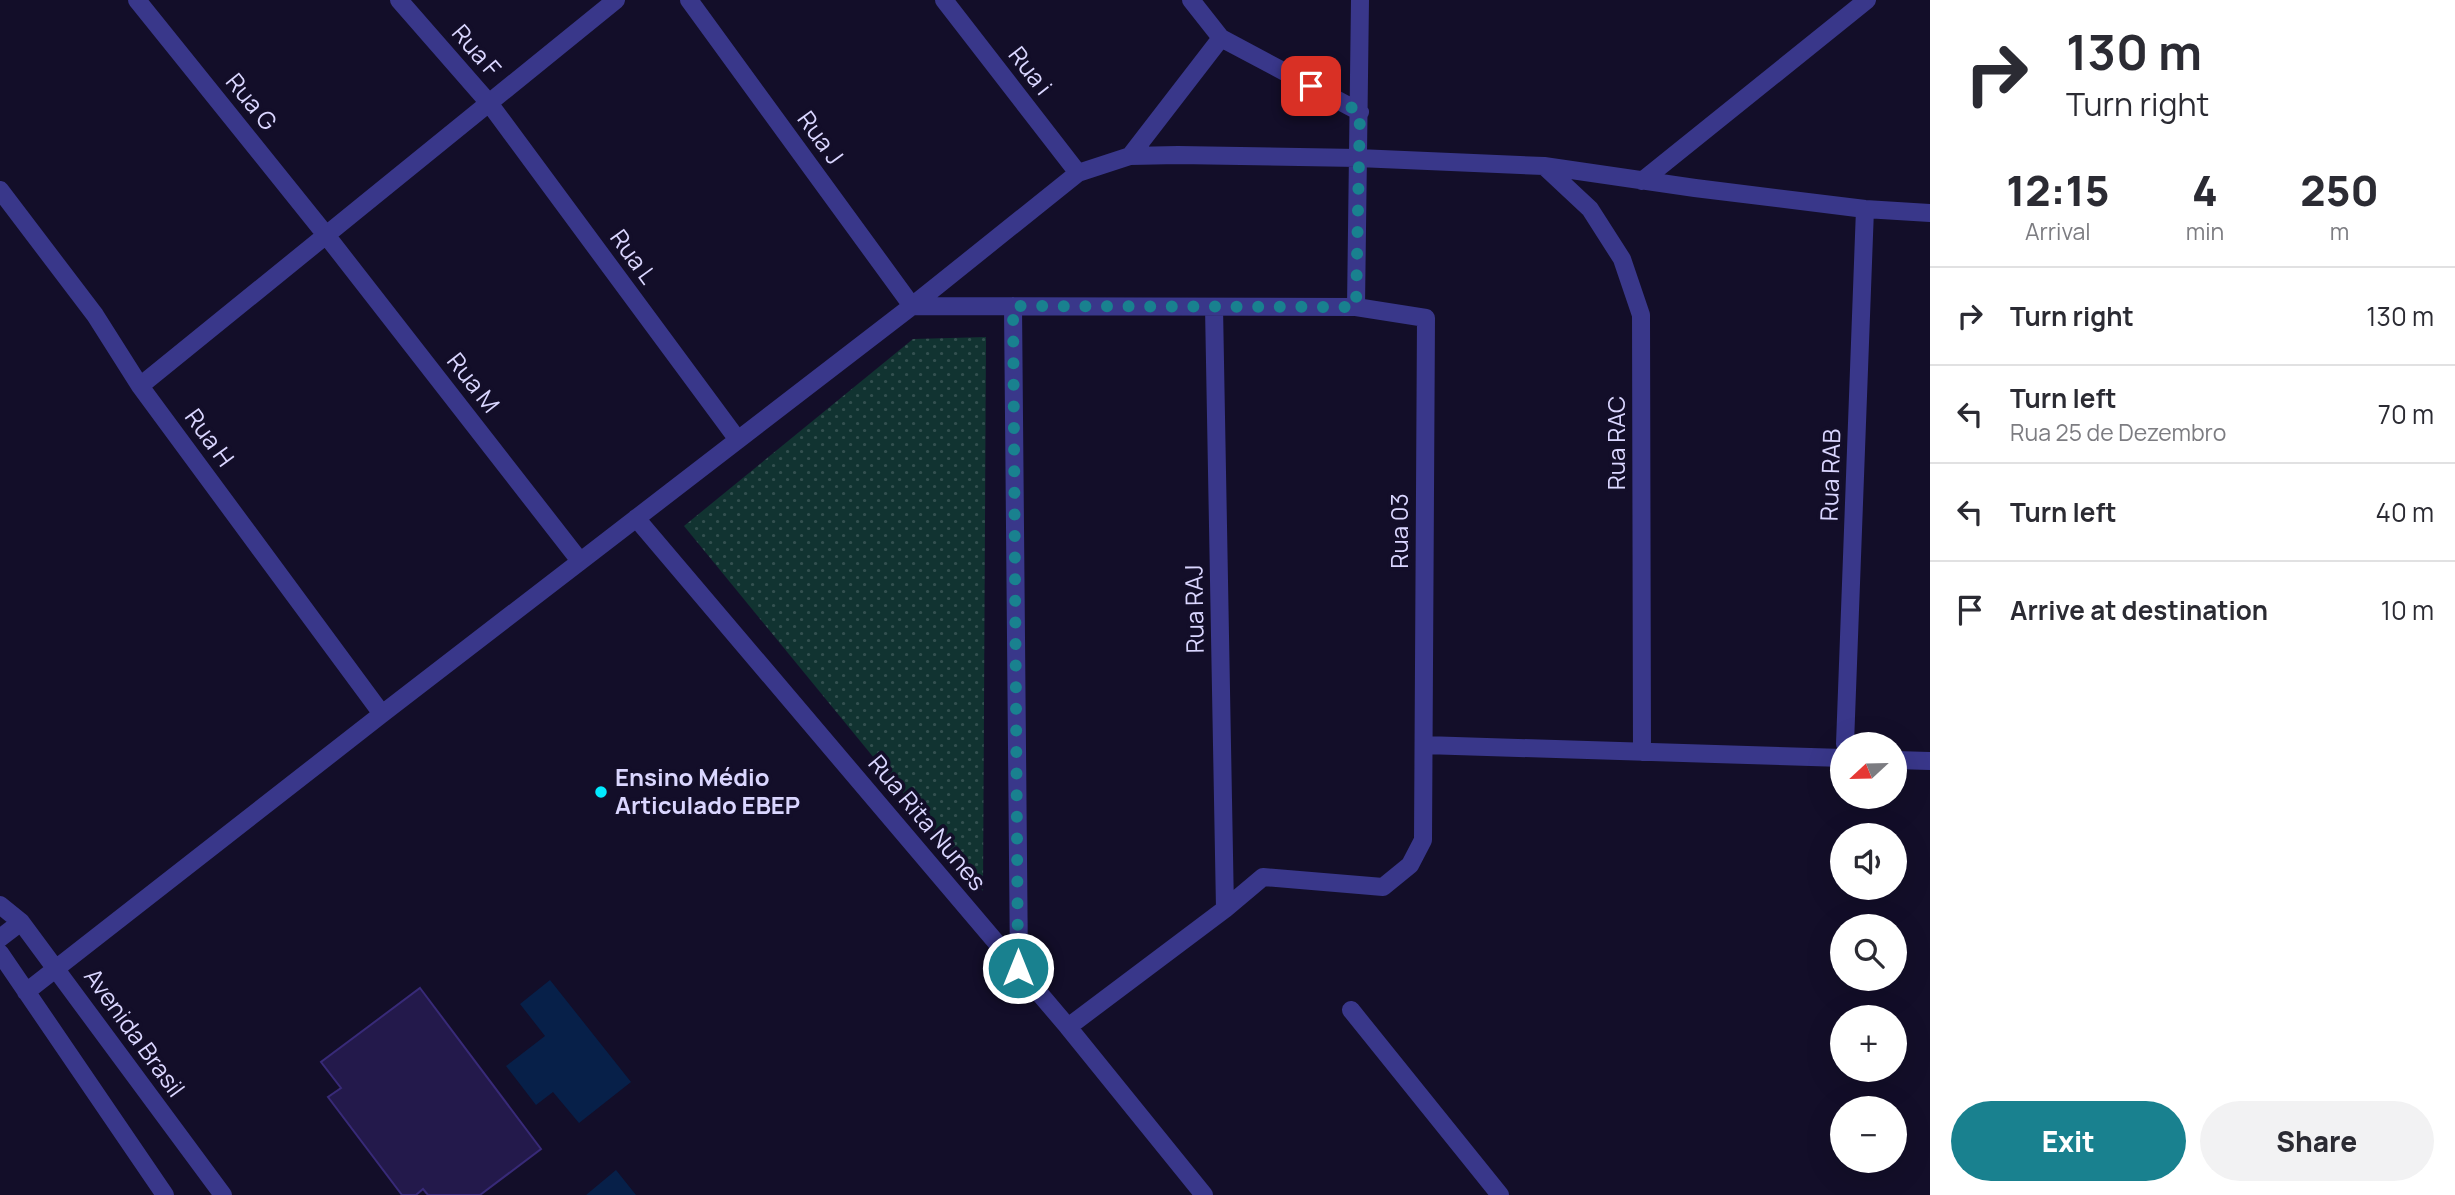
<!DOCTYPE html>
<html lang="en">
<head>
<meta charset="utf-8">
<style>
	:root { --surface:#fff; --page:#f2f2f3; --text:#2b2b33; --muted:#7c7c81; --line:#e1e1e2; --accent:#19818f }
	body { margin:0; font-family:Manrope,sans-serif; background:var(--page); color:var(--text); height:100vh; display:flex; flex-direction:column; font-size:26px; white-space:nowrap }
	* { box-sizing:border-box; margin:0 }
	p { font-size:23px; color:var(--muted) }
	.icon { flex:none; width:38px; height:38px; fill:none; stroke:currentColor; stroke-width:2; stroke-linecap:round; stroke-linejoin:round }
	.map { position:relative; flex:1; overflow:hidden }
	.sheet { display:flex; flex-direction:column; background:var(--surface); width:525px }
	.sheet>* { flex:none }
	.guide { background:#fff; color:var(--text); overflow:hidden }
	.needle { width:46px; rotate:248deg }
	.fabs { position:absolute; left:1830px; top:732px; display:grid; gap:14px }
	.fabs a { display:grid; place-items:center; width:77px; height:77px; border-radius:50%; background:var(--surface); box-shadow:0 7px 28px #0002; font-size:35px }
	.pin { position:absolute; display:grid; place-items:center; width:60px; height:60px; color:#fff; margin:-30px; border-radius:14px; box-shadow:0 4px 10px #0006 }
	.me { position:absolute; width:77px; margin:-38px; rotate:0deg; stroke-linejoin:round; filter:drop-shadow(0 0 5px #0008) }
	.turn { display:flex; align-items:center; gap:24px; height:147px; padding:0 21px; font-size:32px }
	.turn .icon { width:91px; height:91px; stroke-width:2.5 }
	.turn b { display:block; font-size:49px; line-height:60px }
	.eta { display:flex; justify-content:space-evenly; align-items:center; height:119px; text-align:center }
	.eta b { font-size:42px; font-weight:800; line-height:49px }
	.primary-button { display:flex; gap:14px; margin-top:auto; padding:14px 21px }
	.primary-button a { flex:1; height:80px; border-radius:42px; background:var(--accent); color:#fff; font-size:28px; font-weight:800; line-height:80px; text-align:center }
	.primary-button a+a { background:var(--page); color:var(--text) }
	ul { padding:0; list-style:none }
	li { display:flex; align-items:center; gap:21px; height:98px; padding:0 21px; border-top:2px solid var(--line) }
	li div { flex:1 }
	li b { display:block; font-size:26px }
	li em { font-style:normal }
	main { display:flex; flex:1; min-height:0 }
	.map>svg:first-child { display:block }
</style>
</head>
<body>
<main>
<div class="map">
<svg width="1930" height="1195" viewBox="0 0 1930 1195">
	<defs>
		<pattern id="green-dots" width="8" height="8" patternUnits="userSpaceOnUse" patternTransform="scale(1.75)"><rect width="8" height="8" fill="#113331"/><path d="M2 2h.1M6 6h.1" fill="none" stroke="#335050" stroke-width="1.8" stroke-linecap="round"/></pattern>
	</defs>
	<rect width="100%" height="100%" fill="#130e29"/>
	<path fill="url(#green-dots)" d="M986,337L983,891L684,526L913,339Z"/>
	<path fill="#072049" d="M550,980L631,1082L579,1123L553,1092L536,1105L506,1066L545,1036L520,1004Z
		M616,1170L636,1195H586Z"/>
	<path fill="#23194b" stroke="#382a78" stroke-width="2" d="M420,988L541,1149L480,1195H428L423,1189L416,1195H402L328,1097L341,1088L321,1062Z"/>
	<g fill="none" stroke-linecap="round" stroke-linejoin="round">
		<path stroke="#39378a" stroke-width="18" d="M137,0L326,235L580,561
			M399,0L489,103L738,440
			M689,0L912,306
			M944,0L1078,173
			M1191,0L1221,38L1360,112
			M1130,156L1221,38
			M1544,166L1590,209L1622,259L1641,315L1642,752
			M1642,181L1867,0
			M0,190L95,315L140,386L382,714
			M912,306L1356,307L1426,318L1423,840L1410,865L1383,887L1263,877L1225,909L1068,1027
			M1013,306L1019,968
			M1214,307L1225,909
			M1356,307L1360,0
			M140,386L616,0
			M636,518L1068,1027L1204,1195
			M1845,744L1865,209
			M1424,745L1843,758
			M1895,760L1930,761
			M0,905L21,922L223,1195
			M0,938L21,922
			M0,953L165,1195
			M26,992L382,714L912,306L1078,173L1130,156L1178,155L1358,158L1544,166L1695,188L1865,209L1930,213
			M1351,1010L1500,1195"/>
	</g>
	<g fill="none" stroke-linecap="round" stroke-linejoin="round">
		<path stroke="#19818f" stroke-width="12" stroke-dasharray="0 21.6" d="M1018,968L1013,306L1356,307L1360,112L1311,86"/>
	</g>
	<circle fill="#02eaff" stroke="#130e29" stroke-width="2.5" cx="601" cy="792" r="7"/>
	<g text-anchor="middle" stroke-width="7" stroke-linejoin="round" paint-order="stroke">
		<g font-size="24" fill="#dad6ff" stroke="#130e29">
			<text transform="translate(476 51) rotate(49)" y="8">Rua F</text>
			<text transform="translate(1030 71) rotate(52)" y="8">Rua i</text>
			<text transform="translate(251 102) rotate(51)" y="8">Rua G</text>
			<text transform="translate(820 138) rotate(54)" y="8">Rua J</text>
			<text transform="translate(633 257) rotate(54)" y="8">Rua L</text>
			<text transform="translate(473 383) rotate(52)" y="8">Rua M</text>
			<text transform="translate(209 438) rotate(54)" y="8">Rua H</text>
			<text transform="translate(1617 443) rotate(-90)" y="8">Rua RAC</text>
			<text transform="translate(1831 475) rotate(-88)" y="8">Rua RAB</text>
			<text transform="translate(1400 531) rotate(-90)" y="8">Rua 03</text>
			<text transform="translate(1195 609) rotate(-91)" y="8">Rua RAJ</text>
			<text transform="translate(927 823) rotate(50)" y="8">Rua Rita Nunes</text>
			<text transform="translate(134 1033) rotate(54)" y="8">Avenida Brasil</text>
		</g>
		<g font-size="24" font-weight="bold" fill="#dad6ff" stroke="#130e29" text-anchor="start">
			<text x="615" y="786">Ensino Médio<tspan x="615" dy="28">Articulado EBEP</tspan></text>
		</g>
	</g>
</svg>
<div class="fabs">
<a><svg class="needle" viewBox="-14 -14 28 28"><path d="M0-13l5 13h-10z" fill="#e53935"/><path d="M0 13l5-13h-10z" fill="#7c7c81"/></svg></a>
<a><svg class="icon" aria-label="sound" viewBox="0 0 24 24"><path d="M4 9h4l5-4v14l-5-4H4zM17 9q2 3 0 6"/></svg></a>
<a><svg class="icon" aria-label="search" viewBox="0 0 24 24"><circle cx="10" cy="10" r="6"/><path d="M15 15l6 6"/></svg></a>
<a>+</a>
<a>−</a>
</div>
<div class="pin" style="left:1311px;top:86px;background:#d93025"><svg class="icon" aria-label="arrive" viewBox="0 0 24 24"><path d="M6 21V4h12l-3 4 3 4H6"/></svg></div>
<svg class="me" style="left:1018px;top:968px" viewBox="-20 -20 40 40"><circle r="17" fill="#19818f" stroke="#fff" stroke-width="3"/><path d="M0-11L8 9 0 5-8 9z" fill="#fff"/></svg>
</div>
<section class="sheet">
<div class="guide">
<div class="turn"><svg class="icon" aria-label="right" viewBox="0 0 24 24"><path d="M7 20v-9h11M14 6l5 5-5 5"/></svg><div><b>130 m</b>Turn right</div></div>
</div>
<div class="eta">
<div><b>12:15</b><p>Arrival</p></div>
<div><b>4</b><p>min</p></div>
<div><b>250</b><p>m</p></div>
</div>
<ul>
<li><svg class="icon" aria-label="right" viewBox="0 0 24 24"><path d="M7 20v-9h11M14 6l5 5-5 5"/></svg><div><b>Turn right</b></div><em>130 m</em></li>
<li><svg class="icon" aria-label="left" viewBox="0 0 24 24"><path d="M17 20v-9H6M10 6l-5 5 5 5"/></svg><div><b>Turn left</b><p>Rua 25 de Dezembro</p></div><em>70 m</em></li>
<li><svg class="icon" aria-label="left" viewBox="0 0 24 24"><path d="M17 20v-9H6M10 6l-5 5 5 5"/></svg><div><b>Turn left</b></div><em>40 m</em></li>
<li><svg class="icon" aria-label="arrive" viewBox="0 0 24 24"><path d="M6 21V4h12l-3 4 3 4H6"/></svg><div><b>Arrive at destination</b></div><em>10 m</em></li>
</ul>
<div class="primary-button"><a>Exit</a><a>Share</a></div>
</section>
</main>
</body>
</html>
